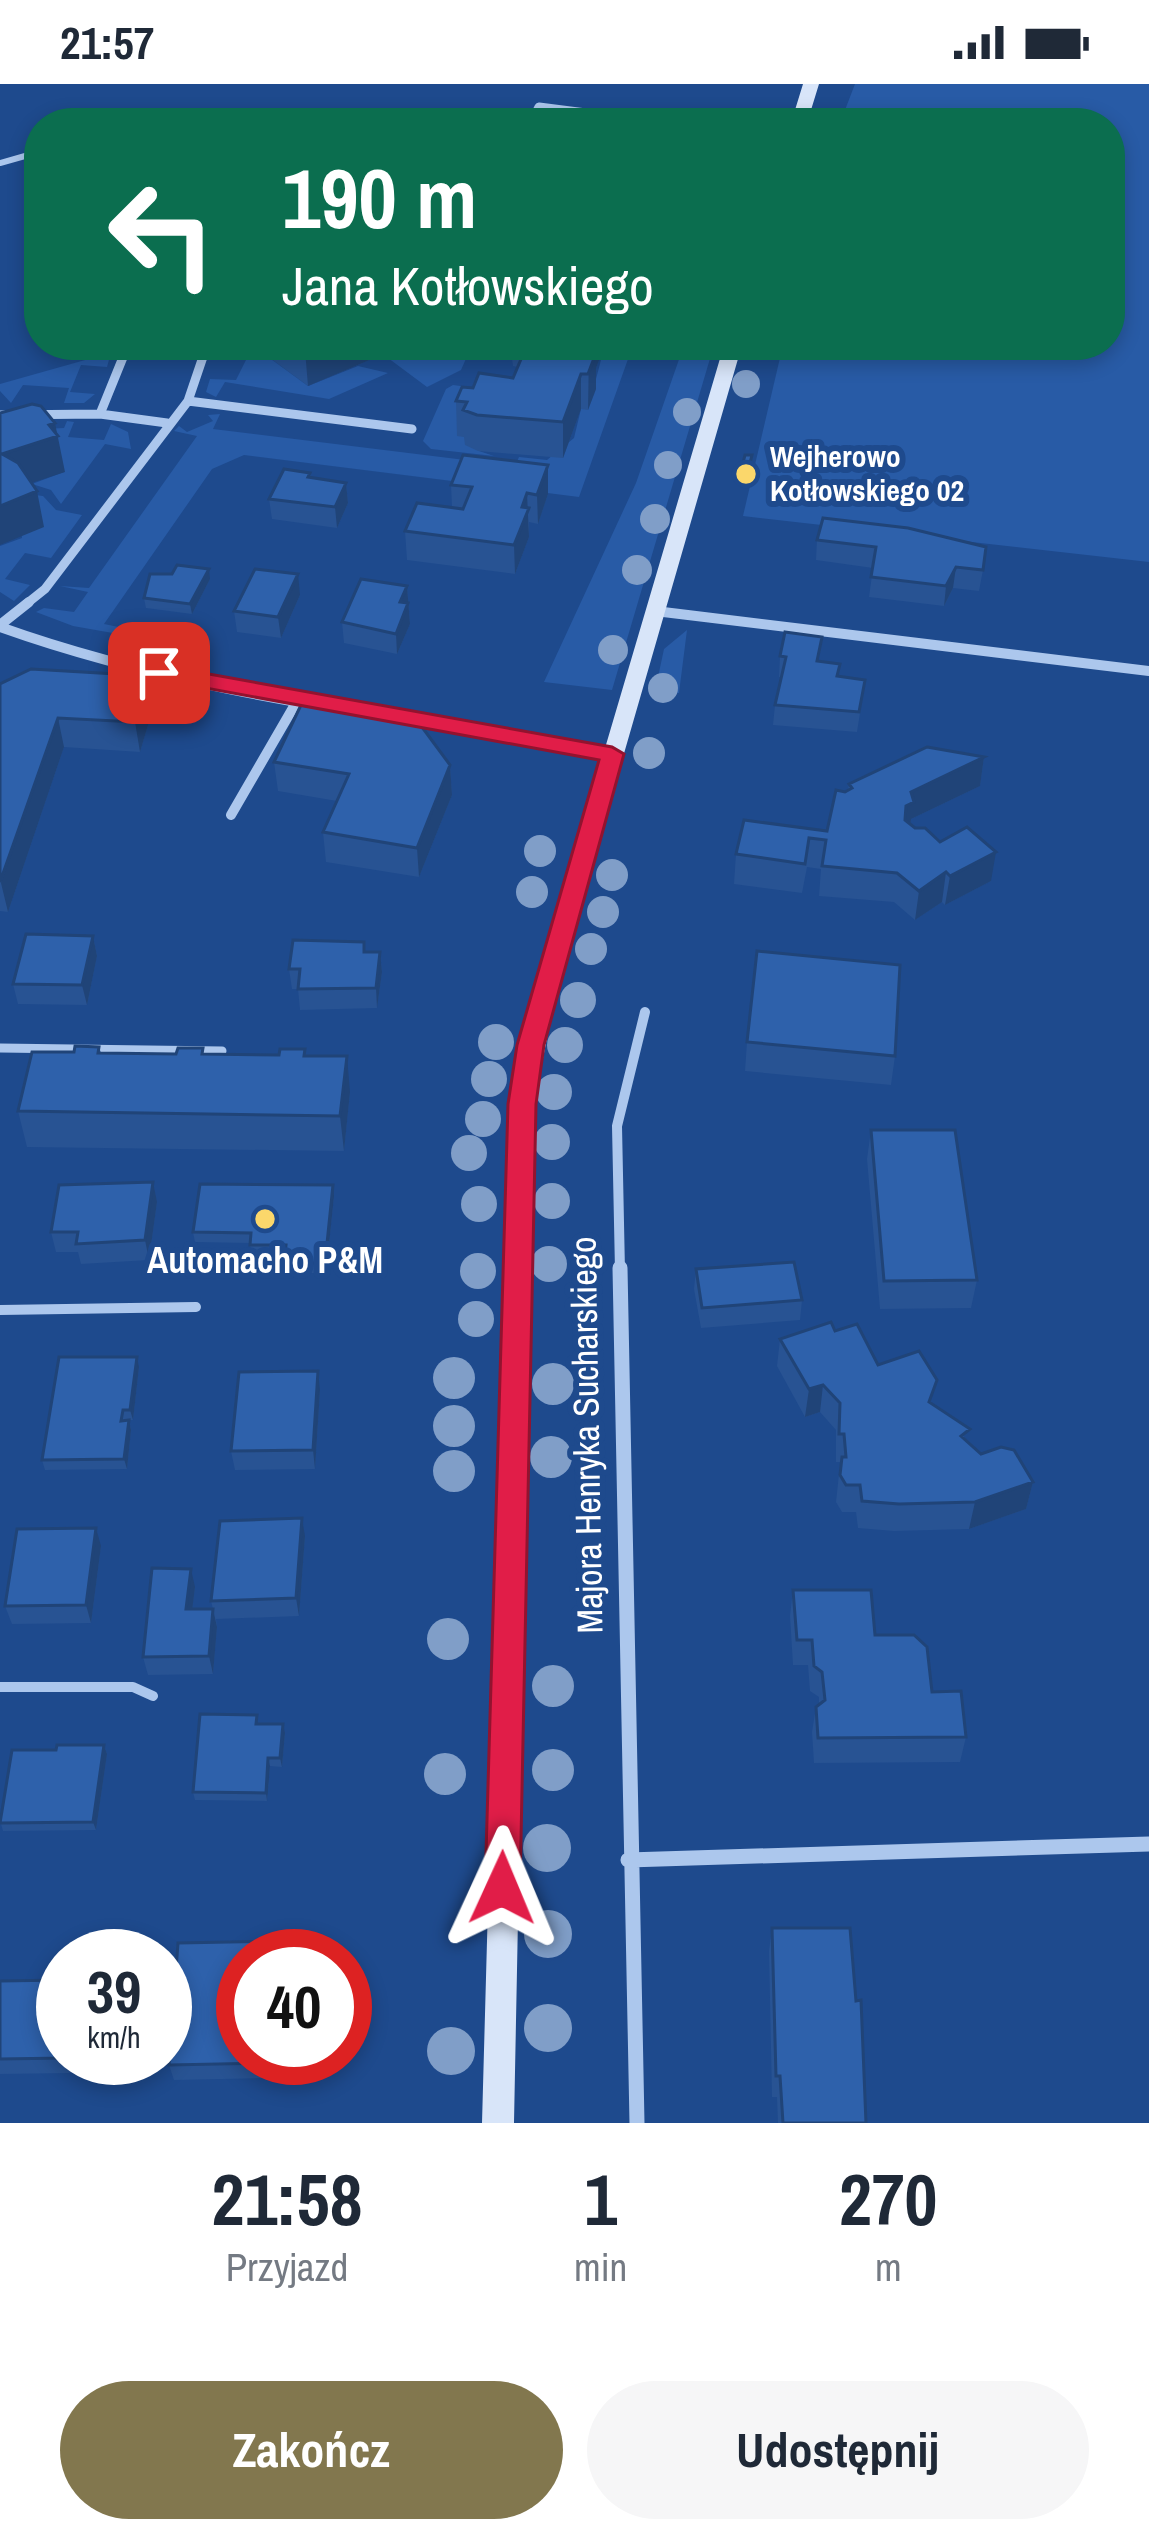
<!DOCTYPE html>
<html lang="pl">
<head>
<meta charset="utf-8">
<style>
	:root { --surface:#fff; --page:#f6f6f7; --text:#1f2937; --muted:#747a83; --accent:#82774e }
	body { margin:0; font-family:"Archivo Narrow",sans-serif; background:var(--page); color:var(--text); height:100vh; display:flex; flex-direction:column; font-size:45px; white-space:nowrap }
	* { box-sizing:border-box; margin:0 }
	p { font-size:39px; color:var(--muted) }
	.icon { flex:none; width:66px; height:66px; fill:none; stroke:currentColor; stroke-width:2; stroke-linecap:round; stroke-linejoin:round }
	.map { position:relative; height:2039px; overflow:hidden }
	.sheet { display:flex; flex-direction:column; background:var(--surface); flex:1 }
	.sheet>* { flex:none }
	.banner { position:absolute; left:24px; top:24px; width:1101px; height:252px; border-radius:48px; box-shadow:0 6px 18px #0003; background:#0b6e4f; color:#fff; overflow:hidden }
	.speed { position:absolute; left:36px; top:1845px; display:flex; gap:24px; font-size:60px; font-weight:700; text-align:center }
	.speed>* { display:grid; place-content:center; width:156px; height:156px; border-radius:50%; background:var(--surface); box-shadow:0 6px 18px #0003; line-height:1 }
	.speed small { font-size:30px; font-weight:400 }
	.speed .limit { border:18px solid #d22; background:#fff; color:#111 }
	.pin { position:absolute; display:grid; place-items:center; width:102px; height:102px; color:#fff; margin:-51px; border-radius:24px; box-shadow:0 6px 18px #0006 }
	.me { position:absolute; width:132px; margin:-66px; rotate:1deg; stroke-linejoin:round; filter:drop-shadow(0 0 9px #0008) }
	.turn { display:flex; align-items:center; gap:42px; height:252px; padding:0 60px; font-size:54px }
	.turn .icon { width:156px; height:156px; stroke-width:2.5 }
	.turn b { display:block; font-size:84px; line-height:102px }
	.eta { display:flex; justify-content:space-evenly; align-items:center; height:204px; text-align:center }
	.eta b { font-size:72px; font-weight:700; line-height:84px }
	.cta { display:flex; gap:24px; margin-top:auto; padding:24px 60px }
	.cta a { flex:1; height:138px; border-radius:72px; background:var(--accent); color:#fff; font-size:48px; font-weight:700; line-height:138px; text-align:center }
	.cta a+a { background:var(--page); color:var(--text) }
	.status { display:flex; justify-content:space-between; align-items:center; height:84px; padding:0 60px; background:var(--surface); direction:ltr }
	.status svg { height:33px; fill:currentColor }
	.map>svg:first-child { display:block }
</style>
</head>
<body>
<div class="status"><b>21:57</b><svg viewBox="0 0 49 12"><path d="M0 12V9h3v3zM5 12V6h3v6zM10 12V3h3v9zM15 12V0h3v12zM26 1h20v11H26zM47 4h2v5h-2z"/></svg></div>
<div class="map">
<svg width="1149" height="2039" viewBox="0 0 1149 2039">
	<rect width="100%" height="100%" fill="#1e4a8d"/>
	<path fill="#285ba6" d="M855,0H1149V478L743,432L783,261H1110V39H840Z
		M113,261L107,283L81,281L70,308L95,310L84,319H64L69,304L23,301L11,319L0,307V300L110,269Z
		M255,261H294L271,275L308,302L358,282L388,289L329,315L225,298L216,313L206,308L210,295L236,296L247,274L224,268Z
		M406,261H472L461,286L427,303L388,274Z
		M605,261H633L579,413L244,371L212,385L104,540L167,553L164,558L73,542L36,528L44,524L74,528L88,508L60,502L89,504L197,352L174,347L179,342L187,348L213,337L208,331L220,330L213,345L515,382L519,373L547,376L574,354L581,325H588Z
		M684,261H714L612,606L544,598L636,399Z
		M453,301L490,306L468,354L479,367L494,372L431,365L423,357L446,305Z
		M67,337L74,338L68,353L104,356L111,340L128,348L131,365L105,360L61,420L51,406L32,400L64,388L0,347L64,344Z
		M18,409L43,412L56,426L82,431L51,474L25,469L5,495L30,501L14,517L0,508V462L22,454Z
		M687,546L679,609L654,612L664,565Z"/>
	<g fill="none" stroke-linecap="round" stroke-linejoin="round">
		<path stroke="#acc7ed" stroke-width="6" d="M143,39L199,31L281,39
			M0,79L39,68"/>
		<path stroke="#acc7ed" stroke-width="9" d="M0,964L222,967"/>
		<path stroke="#acc7ed" stroke-width="10" d="M0,1226L196,1223
			M0,1603H133L153,1612"/>
		<path stroke="#acc7ed" stroke-width="9" d="M531,39L539,23L664,39
			M128,261L100,330L167,339
			M188,317L412,345
			M0,331L100,330
			M25,521L45,505L188,317L207,261"/>
		<path stroke="#acc7ed" stroke-width="10" d="M655,527L1149,587
			M0,541L29,518
			M0,543C195,613 409,634 612,670
			M231,731L297,617
			M620,1187L617,1042L645,928"/>
		<path stroke="#acc7ed" stroke-width="15" d="M620,1184L637,2039
			M628,1776L1149,1760"/>
		<path fill="#d8e5f9" fill-rule="evenodd" d="M803,0H819L807,39H791Z
			M724,261H742L558,898L534,1020L514,2039H482L510,1020L536,898Z"/>
	</g>
	<g fill="#809ec8">
		<circle cx="746" cy="300" r="14"/>
		<circle cx="687" cy="328" r="14"/>
		<circle cx="668" cy="381" r="14"/>
		<circle cx="655" cy="435" r="15"/>
		<circle cx="637" cy="486" r="15"/>
		<circle cx="613" cy="566" r="15"/>
		<circle cx="663" cy="604" r="15"/>
		<circle cx="649" cy="669" r="16"/>
		<circle cx="540" cy="767" r="16"/>
		<circle cx="612" cy="791" r="16"/>
		<circle cx="532" cy="808" r="16"/>
		<circle cx="603" cy="828" r="16"/>
		<circle cx="591" cy="865" r="16"/>
		<circle cx="578" cy="916" r="18"/>
		<circle cx="496" cy="958" r="18"/>
		<circle cx="565" cy="961" r="18"/>
		<circle cx="489" cy="995" r="18"/>
		<circle cx="554" cy="1008" r="18"/>
		<circle cx="483" cy="1035" r="18"/>
		<circle cx="552" cy="1058" r="18"/>
		<circle cx="469" cy="1069" r="18"/>
		<circle cx="552" cy="1117" r="18"/>
		<circle cx="479" cy="1120" r="18"/>
		<circle cx="549" cy="1180" r="18"/>
		<circle cx="478" cy="1187" r="18"/>
		<circle cx="476" cy="1235" r="18"/>
		<circle cx="454" cy="1294" r="21"/>
		<circle cx="553" cy="1300" r="21"/>
		<circle cx="454" cy="1342" r="21"/>
		<circle cx="551" cy="1373" r="21"/>
		<circle cx="454" cy="1387" r="21"/>
		<circle cx="448" cy="1555" r="21"/>
		<circle cx="553" cy="1602" r="21"/>
		<circle cx="553" cy="1686" r="21"/>
		<circle cx="445" cy="1690" r="21"/>
		<circle cx="547" cy="1764" r="24"/>
		<circle cx="548" cy="1850" r="24"/>
		<circle cx="548" cy="1944" r="24"/>
		<circle cx="451" cy="1967" r="24"/>
	</g>
	<path fill="#285393" d="M269,261H405L308,302L270,274Z
		M505,261H605L596,284V305L588,326L581,325L563,374L478,367L465,361L464,353L457,352L456,317L473,304L513,294L518,283L513,282L512,275L505,274Z
		M751,382L747,398L741,397V387Z
		M310,389L311,394L346,399L348,419L337,444L272,435L269,415Z
		M451,401L548,410L538,440L529,438V453L515,490L407,476L405,447L452,423Z
		M823,434L983,486L979,507L953,504L944,522L869,513L873,484L816,476L817,456Z
		M210,495L192,530L146,524L144,514Z
		M407,502L410,540L397,570L344,559L342,538Z
		M300,511L281,554L237,548L234,527Z
		M780,572L819,577L839,592L862,616L857,648L773,641L775,621L781,593H779Z
		M150,592L154,621L140,668L64,663L8,828L0,827V600Z
		M984,673L980,702L911,735V741L940,758L991,797L945,821L942,818L915,836L894,818L819,812L821,785L807,783L802,809L734,800L736,770L827,747L845,708L848,706L849,700Z
		M274,678L450,681L452,711L419,793L326,778L323,748L337,717L278,707Z
		M93,852L97,872L87,921L18,920L13,900Z
		M365,868H380L382,888L377,924L300,926L298,905H292L289,885Z
		M747,958L895,972L891,1001L745,987Z
		M99,963L101,969L279,971L305,965L306,972L350,1008L344,1067L27,1063L18,1027L74,968Z
		M871,1046L977,1196L971,1224L880,1225L867,1075Z
		M333,1101L334,1112L326,1189H294L286,1182L285,1171H251L250,1159L195,1158L193,1148Z
		M157,1118L149,1176L81,1180L78,1168H56L51,1148Z
		M696,1185L802,1216L800,1236L701,1244L694,1205Z
		M835,1247L932,1320L981,1370L1033,1398L1026,1425L969,1445L894,1447L858,1444L856,1428H842L836,1418L840,1381V1378H836V1346L820,1328L805,1333L777,1282L780,1255Z
		M139,1283L133,1336H126H129L131,1346L127,1385L45,1386L42,1376Z
		M320,1306L315,1385L235,1386L231,1367Z
		M305,1452L299,1532L216,1535L217,1543L213,1590L148,1591L143,1573L195,1503L192,1525H213L211,1517Z
		M101,1462L91,1539L12,1540L5,1522Z
		M793,1506L875,1551L932,1608L966,1653L960,1678L814,1679L812,1648L816,1623L819,1620V1613L810,1607L808,1581H793L790,1532Z
		M259,1640L285,1649L282,1683L270,1682L267,1717L195,1716L193,1708Z
		M104,1661L107,1670L96,1746L3,1747L0,1736L56,1666Z
		M772,1844L866,2039H778L777,2013H772L769,1867Z
		M285,1857L288,1872H243V1974H267L266,1994L174,1996L169,1981L178,1859Z
		M0,1897L63,1974H72L71,1989L0,1990Z"/>
	<path fill="#204478" d="M318,261H405L308,302L305,266Z
		M592,261H605L596,284V305L588,326L589,268Z
		M581,290V325L563,374V338Z
		M55,339L65,388L10,406L2,370Z
		M548,381V410L538,440L537,411Z
		M346,399L348,419L337,444L335,423Z
		M37,407L44,443L0,461V422Z
		M527,409L529,453L515,490L514,461L522,423Z
		M956,483L953,504L944,522L946,502Z
		M209,485L210,495L192,530L190,520Z
		M298,490L300,511L281,554L278,533Z
		M407,502L410,540L397,570L396,550L400,518Z
		M150,592L154,621L140,668L135,638Z
		M58,634L64,663L8,828L1,799Z
		M984,673L980,702L911,735L910,747L902,751L906,722L911,708Z
		M450,681L452,711L419,793L417,764Z
		M996,768L991,797L945,821L950,792Z
		M946,788L942,818L915,836L919,807Z
		M93,852L97,872L87,921L82,901Z
		M380,868L382,888L377,924L376,904Z
		M347,972L350,1008L344,1067L340,1032Z
		M153,1098L157,1118L149,1176L145,1156Z
		M333,1101L334,1112L326,1189L325,1179Z
		M137,1273L139,1283L133,1336L130,1326Z
		M318,1287L320,1306L315,1385L313,1366Z
		M823,1301L820,1328L805,1333L809,1305Z
		M129,1336L131,1346L127,1385L124,1375Z
		M1033,1398L1026,1425L969,1445L975,1418Z
		M302,1434L305,1452L299,1532L296,1514Z
		M96,1444L101,1462L91,1539L86,1521Z
		M191,1485L195,1503L190,1543L186,1525Z
		M213,1525L217,1543L213,1590L209,1572Z
		M283,1640L285,1649L282,1683L280,1674Z
		M104,1661L107,1670L96,1746L93,1738Z
		M268,1674L270,1682L267,1717L266,1709Z
		M64,1974H72L71,1989Z
		M262,1974H267L266,1994L262,1979Z"/>
	<path fill="#2e61ab" stroke="#204478" stroke-width="3" d="M302,27L322,39H271Z
		M297,261H318L305,266Z
		M527,261H592L589,268L596,269L588,290H581L563,338L477,331L463,326L467,318L456,317L462,303L473,304L479,289L513,294Z
		M32,320L41,322L55,339L49,341L58,352L2,370L18,379L37,407L0,422V329Z
		M463,371L548,381L537,411L527,409L522,423L529,424L514,461L405,447L417,419L463,425L472,403L451,401Z
		M745,371H752L748,387H741Z
		M284,385L310,389L308,393L346,399L335,423L269,415Z
		M823,434L908,444L986,463L983,486L956,483L946,502L871,493L876,463L817,456Z
		M177,481L209,485L190,520L144,514L150,490H172Z
		M255,485L298,490L278,533L234,527Z
		M361,495L407,502L400,518L408,519L396,550L342,538Z
		M785,548L822,553L817,577L840,580L837,592L865,596L859,628L775,621L786,573L780,572Z
		M31,585L150,592L135,638L58,634L0,798V600Z
		M301,621L419,639L450,681L417,764L323,748L349,690L274,678Z
		M927,663L984,673L911,708L914,718L906,722L905,736L915,744H925L940,758L967,743L996,768L950,792L946,788L919,807L897,789L822,782L826,756L809,754L805,780L736,770L744,736L827,747L836,706L845,708L852,704L849,700Z
		M26,850L93,852L82,901L13,900Z
		M293,856L364,858V868H380L376,904L298,905L300,885H289Z
		M757,867L900,881L895,972L747,958Z
		M75,962L99,963L98,969L176,970L178,964H203L202,970L279,971L280,965H305L304,972H347L340,1032L18,1027L32,968H74Z
		M871,1046H955L977,1196L884,1197Z
		M153,1098L145,1156L76,1160L78,1148H51L59,1101Z
		M200,1100L333,1101L325,1179H293L285,1172L286,1161H250L251,1149L193,1148Z
		M794,1178L802,1216L702,1224L696,1185Z
		M831,1238L835,1247L857,1240L878,1281L919,1267L937,1296L929,1318L970,1345L961,1352L981,1370L1001,1363L1014,1366L1033,1398L975,1418L899,1420L862,1417L860,1401H846L840,1391L842,1373H846L844,1350H839L840,1319L823,1301L809,1305L780,1255Z
		M59,1273H137L130,1326H123L121,1337L129,1336L124,1375L42,1376Z
		M318,1287L313,1366L231,1367L239,1288Z
		M302,1434L296,1514L211,1517L220,1437Z
		M96,1444L86,1521L5,1522L17,1445Z
		M152,1484L191,1485L186,1525H213L209,1572L143,1573Z
		M793,1506H871L875,1551H914L927,1563L932,1608L961,1607L966,1653L818,1654L816,1623L825,1616L822,1588L814,1582L812,1556H797Z
		M200,1630L257,1631L256,1640H283L280,1674H268L266,1709L193,1708Z
		M57,1661H104L93,1738L0,1739L12,1666H56Z
		M772,1844H850L856,1917L861,1916L866,2039H783L780,1992H776Z
		M285,1857L284,1872H243V1974H262V1979L169,1981L178,1859Z
		M63,1896L64,1974L0,1975V1897Z"/>
	<path fill="#e11d48" stroke="#92132f" stroke-width="3" d="M159,581L612,663L624,670L544,961L536,1020L520,1804L515,1816L502,1821L490,1816L485,1804L508,1020L517,961L599,676L151,594L147,589Z"/>
	<g fill="#fbd76b" stroke="#1e4a8d" stroke-width="4.5">
		<circle cx="746" cy="390" r="12"/>
		<circle cx="265" cy="1135" r="12"/>
	</g>
	<g text-anchor="middle" stroke-width="12" stroke-linejoin="round" paint-order="stroke">
		<g font-size="30" font-weight="bold" fill="#fff" stroke="#1e4a8d" text-anchor="start">
			<text x="770" y="383">Wejherowo<tspan x="770" dy="34">Kotłowskiego 02</tspan></text>
		</g>
		<g font-size="36" font-weight="bold" fill="#fff" stroke="#1e4a8d">
			<text x="265" y="1189">Automacho P&amp;M</text>
		</g>
		<g font-size="36" fill="#fff" stroke="#1e4a8d">
			<text transform="translate(586 1351) rotate(-91)" y="13">Majora Henryka Sucharskiego</text>
		</g>
	</g>
</svg>
<div class="speed"><div>39<small>km/h</small></div><div class="limit">40</div></div>
<div class="pin" style="left:159px;top:589px;background:#d93025"><svg class="icon" aria-label="arrive" viewBox="0 0 24 24"><path d="M6 21V4h12l-3 4 3 4H6"/></svg></div>
<svg class="me" style="left:502px;top:1804px" viewBox="-20 -20 40 40"><path d="M0-17L14 15 0 8-14 15z" fill="#e11d48" stroke="#fff" stroke-width="4"/></svg>
<div class="banner">
<div class="turn"><svg class="icon" aria-label="left" viewBox="0 0 24 24"><path d="M17 20v-9H6M10 6l-5 5 5 5"/></svg><div><b>190 m</b>Jana Kotłowskiego</div></div>
</div>
</div>
<section class="sheet">
<div class="eta">
<div><b>21:58</b><p>Przyjazd</p></div>
<div><b>1</b><p>min</p></div>
<div><b>270</b><p>m</p></div>
</div>
<div class="cta"><a>Zakończ</a><a>Udostępnij</a></div>
</section>
</body>
</html>
